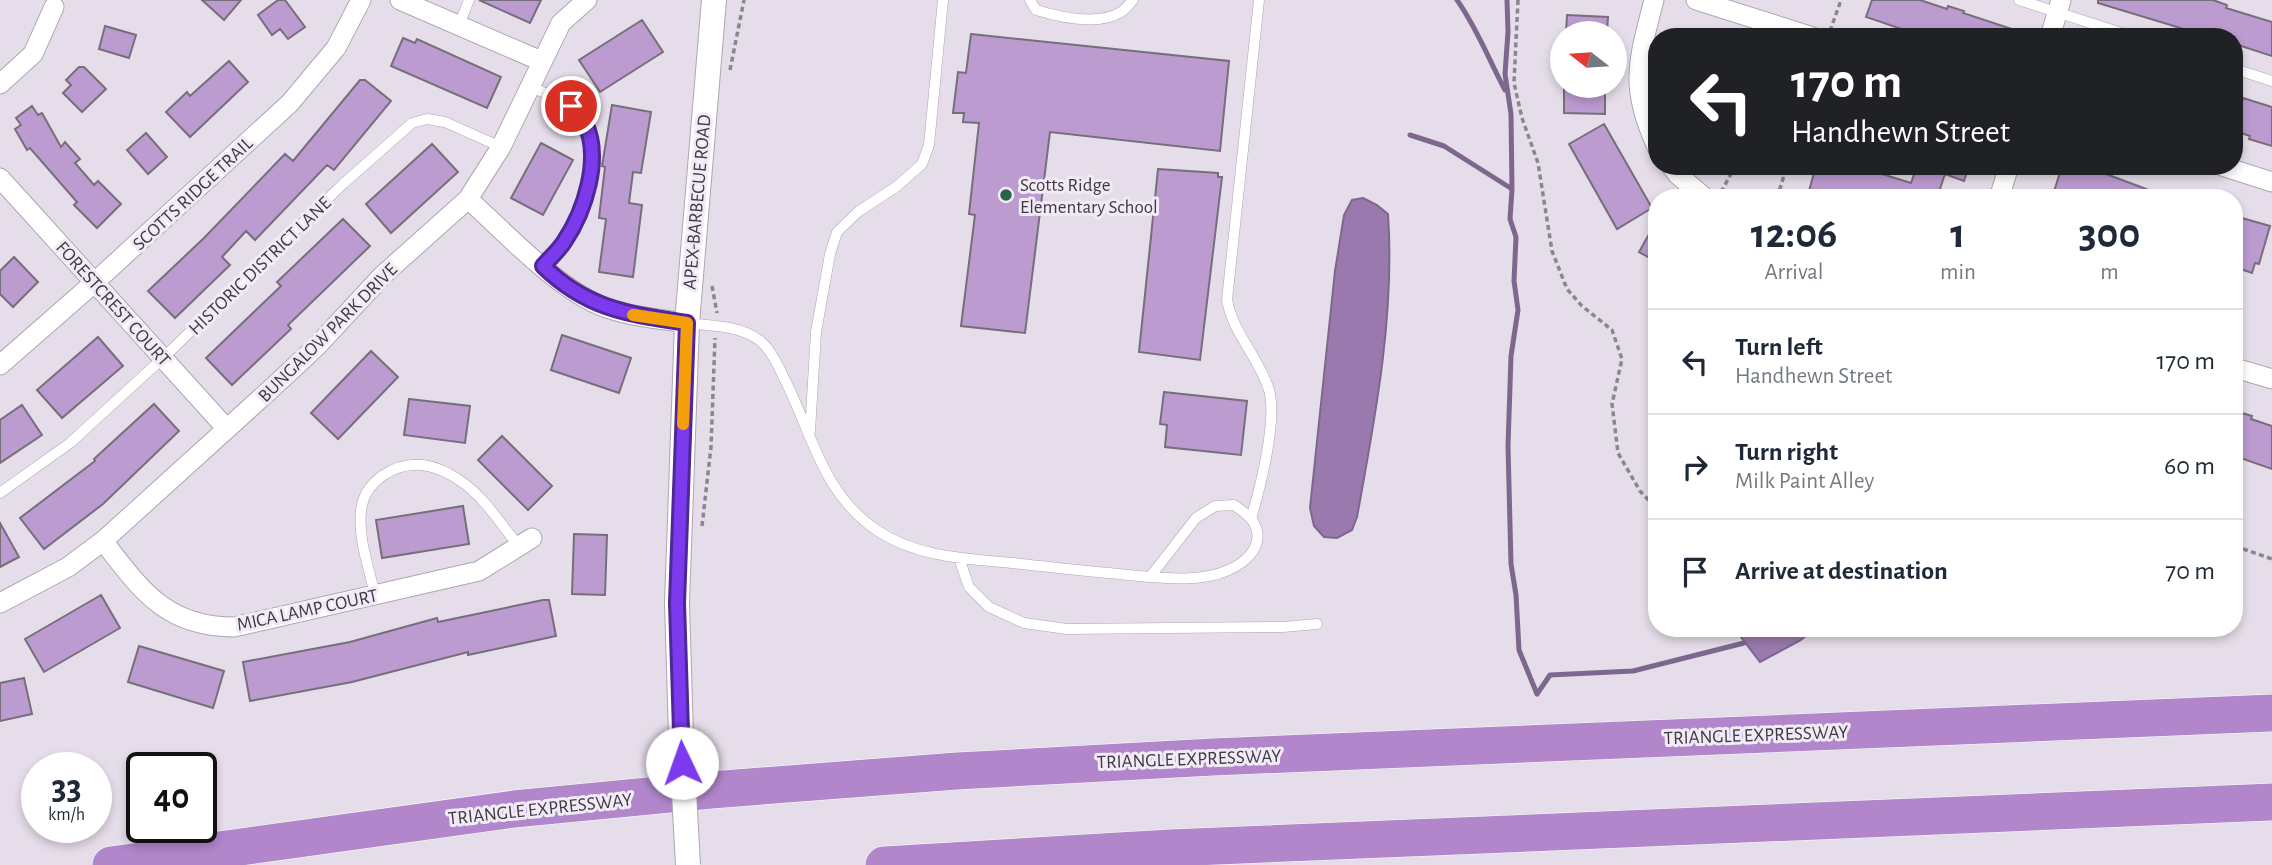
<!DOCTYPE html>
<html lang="en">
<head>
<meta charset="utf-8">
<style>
	:root { --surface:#fff; --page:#f6f6f7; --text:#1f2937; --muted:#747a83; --line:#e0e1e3 }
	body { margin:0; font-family:"Alegreya Sans",sans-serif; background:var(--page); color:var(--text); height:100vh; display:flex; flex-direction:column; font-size:26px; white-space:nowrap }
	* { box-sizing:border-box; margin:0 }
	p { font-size:23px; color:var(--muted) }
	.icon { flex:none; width:38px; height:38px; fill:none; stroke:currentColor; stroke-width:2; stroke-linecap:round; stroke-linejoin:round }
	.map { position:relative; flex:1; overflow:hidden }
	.drawer { position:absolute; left:1648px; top:189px; width:595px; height:448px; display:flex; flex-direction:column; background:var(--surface); border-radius:28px; box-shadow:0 4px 10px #0003 }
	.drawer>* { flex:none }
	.top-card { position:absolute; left:1648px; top:28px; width:595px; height:147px; border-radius:28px; box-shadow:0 4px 10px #0003; background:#202124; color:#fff; overflow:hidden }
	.needle { width:46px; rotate:287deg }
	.fabs { position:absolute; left:1550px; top:21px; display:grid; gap:14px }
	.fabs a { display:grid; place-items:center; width:77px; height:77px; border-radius:50%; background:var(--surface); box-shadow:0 4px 10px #0003; font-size:35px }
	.speed { position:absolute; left:21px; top:752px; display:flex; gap:14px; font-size:35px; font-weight:700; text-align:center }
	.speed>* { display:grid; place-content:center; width:91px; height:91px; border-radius:50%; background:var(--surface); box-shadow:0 4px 10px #0003; line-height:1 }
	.speed small { font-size:18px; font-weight:400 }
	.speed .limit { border:4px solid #111; border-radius:10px; background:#fff; color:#111 }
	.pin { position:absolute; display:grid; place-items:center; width:60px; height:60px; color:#fff; margin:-30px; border:4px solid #fff; border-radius:50%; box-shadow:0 2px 7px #0007 }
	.me { position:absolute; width:77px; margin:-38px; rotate:357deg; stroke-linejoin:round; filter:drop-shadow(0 0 5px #0008) }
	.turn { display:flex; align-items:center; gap:24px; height:147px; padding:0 28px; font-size:32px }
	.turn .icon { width:91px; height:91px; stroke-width:2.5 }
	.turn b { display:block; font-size:49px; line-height:60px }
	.eta { display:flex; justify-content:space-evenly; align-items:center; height:119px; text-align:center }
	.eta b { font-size:42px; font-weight:700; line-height:49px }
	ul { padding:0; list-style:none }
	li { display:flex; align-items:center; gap:21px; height:105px; padding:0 28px; border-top:2px solid var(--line) }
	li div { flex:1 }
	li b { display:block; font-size:26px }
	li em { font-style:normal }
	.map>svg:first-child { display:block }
</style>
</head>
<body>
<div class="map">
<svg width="2272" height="865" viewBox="0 0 2272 865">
	<rect width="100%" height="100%" fill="#e5dde9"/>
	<path fill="#9a7aae" stroke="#7e678d" stroke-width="2" d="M1363,198L1377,205L1388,214C1395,315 1375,418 1357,517L1352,530L1337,538L1324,537L1314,526L1310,508L1335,271L1344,215L1352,200Z
		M1734,628H1815L1801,640L1760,662Z"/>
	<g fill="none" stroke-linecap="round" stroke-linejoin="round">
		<path stroke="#7e678d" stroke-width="5" d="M1457,0C1477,28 1489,60 1505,90
			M1507,0L1508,32L1505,74L1511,114L1512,189L1510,219L1516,237L1514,281L1518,310L1511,356L1508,446L1511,564L1516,595L1519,650L1537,694
			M1410,135L1444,146L1512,189
			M1537,694L1550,675L1633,671L1744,643"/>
	</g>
	<path fill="#bc9bd1" stroke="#766f7a" stroke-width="2" d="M202,0H241L224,20Z
		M278,0H285L305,27L288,39L280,29L272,35L258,15Z
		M479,0H541L530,23Z
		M1872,0H1920L1947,9L1948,6L1964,11L1963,13L2027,34V37H1925L1866,17Z
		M2098,0H2213L2227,5L2226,8L2272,22V56L2235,44V37H2210L2098,3Z
		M1567,15L1608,17L1607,33H1566Z
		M642,20L663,52L600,92L579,60Z
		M105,26L136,35L129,58L99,49Z
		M971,34L1229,61L1220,151L1050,132L1025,333L961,326L975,215L969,214L979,123L963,122L964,113H953L958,72L966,73Z
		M403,38L415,43L417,39L501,77L487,108L391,66Z
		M229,61L248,82L190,137L166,112L187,92L190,96Z
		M79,67H84L106,89L82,112L63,93L71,85L66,80Z
		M360,80H365L391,101L334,170L327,165L255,240L246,231L222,257L230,265L175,318L148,291L204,238L285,154L293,161Z
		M1564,86H1605V114L1564,113Z
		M2243,98L2272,107V146L2249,139L2250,136L2235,131Z
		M612,105L651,112L641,173L633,172L629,203L642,205L633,277L599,272L606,219L599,218L605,167L602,166Z
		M32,106L38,115L42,113L61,147L65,142L80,159L75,163L94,185L98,181L121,204L97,228L74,205L77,202L30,148L27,150L15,129L21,125L16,118Z
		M1604,124L1652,208L1617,229L1569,144Z
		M146,133L167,157L148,174L127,150Z
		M541,143L573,160L543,215L511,198Z
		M432,144L458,172L391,233L366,204Z
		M1816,166H1856L1911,183L1917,166H1969L1964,181L1945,174L1939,192L1947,194V198H1807Z
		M2062,166H2085L2170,198H2052Z
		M1158,169L1218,173V177H1222L1200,360L1139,352Z
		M2235,216L2270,226L2259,264L2255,263L2252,273L2235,267Z
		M343,219L370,246L288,325L291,329L232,385L206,358L281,286L277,282Z
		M1657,220V262L1639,252Z
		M14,257L38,282L13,307L0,294V271Z
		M562,335L631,358L619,393L551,370Z
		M98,337L123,366L62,418L37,390Z
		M371,351L398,377L338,439L311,413Z
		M1164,392L1247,401L1241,455L1165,447L1167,425L1160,424Z
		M409,399L470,406L465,443L404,435Z
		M154,404L179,431L103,504L44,549L20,518L95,461L94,459Z
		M22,405L42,435L0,463V420Z
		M2235,411L2252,416L2251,419L2272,426V469L2235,456Z
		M502,436L552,486L528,510L478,460Z
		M463,506L469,544L382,558L376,520Z
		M0,523L19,557L0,567Z
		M574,534L607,535L605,595L572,594Z
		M101,595L120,628L44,672L25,639Z
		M543,600H549L556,636L468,655V652L352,682L250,701L243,662L350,642L437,618L438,622Z
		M139,646L224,671L213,708L128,682Z
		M24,678L32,714L0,721V683Z"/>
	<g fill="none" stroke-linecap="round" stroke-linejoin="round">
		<defs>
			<path id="service" d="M1030,0L1036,10C1059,17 1098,26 1121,12C1125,10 1129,4 1133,0
				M2019,0L2134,37
				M459,25L469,0
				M2235,69L2272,81
				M529,86C548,95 573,102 584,121C603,153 583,213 565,241C559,250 550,258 543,266
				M687,323C712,326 738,325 759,340C771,349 778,366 785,380C813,436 823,495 878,531C920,559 974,559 1022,564C1065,569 1107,573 1150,577C1170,578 1189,580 1209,576C1233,572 1269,552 1254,523C1250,516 1241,510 1234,505L1215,506L1196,518L1150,577
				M810,431L816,332L830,254L837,232L859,211L896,187L922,164L929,145L943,0
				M0,493L70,443L163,358L343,184L412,123L427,119L445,122L501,147
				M1251,519C1260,488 1279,416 1268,387C1257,355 1233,333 1227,300L1259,0
				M959,558L969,587L989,607L1024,623L1067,629L1283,627L1317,624
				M375,595C369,568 358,539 361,511C364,481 395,462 423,465C437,467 451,474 462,482C485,498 501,525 519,546"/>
			<path id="minor" d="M400,0L541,61
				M1654,0C1638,62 1629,86 1657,147
				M1696,0L1813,37
				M2050,37L2061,0
				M0,84L33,54L54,7
				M1671,166L1678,175L1705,198
				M2222,166L2272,182
				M0,178L227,429
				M1999,198L2009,166
				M468,199C506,233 560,292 607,308C633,317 660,319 687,323
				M0,365L95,282L290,103L336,48L361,0
				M2235,368L2272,379
				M103,541C141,590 166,627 234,627L479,571L532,538
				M0,603L68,567L103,541L272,388L317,346L383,275L468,199L501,147L561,23L587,0"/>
			<path id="tertiary" d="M681,737L677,603L687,323L714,0"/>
			<path id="motorway" d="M111,865L514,809L711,790L957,771L1213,757L2272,713
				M884,865L1170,848L2272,802"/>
		</defs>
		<use href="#service" stroke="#ada6b1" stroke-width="11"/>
		<use href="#minor" stroke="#ada6b1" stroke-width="21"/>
		<use href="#tertiary" stroke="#ada6b1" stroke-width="26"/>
		<use href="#motorway" stroke="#fff" stroke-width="38"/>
		<path stroke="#8b868e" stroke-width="3.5" stroke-dasharray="5 3.5" stroke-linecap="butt" d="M1518,0L1514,83L1522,118L1538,163L1552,251L1567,289L1582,306L1612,330L1622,359L1612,404L1618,453L1640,491L1657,509
			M1830,31L1841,0
			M730,70L744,0
			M1721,192L1731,174L1741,166
			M1777,198L1787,166
			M712,286L717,313
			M702,526L711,447L715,338
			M2235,546L2272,559"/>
		<use href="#service" stroke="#fff" stroke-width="10"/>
		<use href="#minor" stroke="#fff" stroke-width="19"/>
		<use href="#tertiary" stroke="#fff" stroke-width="24"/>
		<use href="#motorway" stroke="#b186cb" stroke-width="37"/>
		<defs>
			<path id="tertiary-bridge" d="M681,737L688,865"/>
		</defs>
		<use href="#tertiary-bridge" stroke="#ada6b1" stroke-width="26" stroke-linecap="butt"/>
		<use href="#tertiary-bridge" stroke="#fff" stroke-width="24"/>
	</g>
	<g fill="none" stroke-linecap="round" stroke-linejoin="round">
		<defs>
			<path id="route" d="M571,106C576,112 582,117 585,123C602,158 585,211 564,242C559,250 550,258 543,266C587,309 628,314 687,323L677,603L682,763"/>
		</defs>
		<use href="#route" stroke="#51269a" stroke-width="18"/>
		<use href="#route" stroke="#7c3aed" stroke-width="12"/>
		<path stroke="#f59e0b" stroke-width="12" d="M633,315L687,323L683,424"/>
	</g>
	<circle fill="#2b634a" stroke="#f2ebf7" stroke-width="2.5" cx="1006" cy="195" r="7"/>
	<g text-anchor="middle" stroke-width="6" stroke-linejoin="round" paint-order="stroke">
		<g font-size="19" fill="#3e3b40" stroke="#f2ebf7" text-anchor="start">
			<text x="1020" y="191">Scotts Ridge<tspan x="1020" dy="22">Elementary School</tspan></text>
		</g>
		<g font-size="19" fill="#3e3b40" stroke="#f2ebf7">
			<text transform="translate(192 193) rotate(-43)" y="7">SCOTTS RIDGE TRAIL</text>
			<text transform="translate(696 202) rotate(-85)" y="7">APEX-BARBECUE ROAD</text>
			<text transform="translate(259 265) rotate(-44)" y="7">HISTORIC DISTRICT LANE</text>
			<text transform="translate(114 303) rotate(48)" y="7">FORESTCREST COURT</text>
			<text transform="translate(327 332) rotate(-45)" y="7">BUNGALOW PARK DRIVE</text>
			<text transform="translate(307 609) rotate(-12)" y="7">MICA LAMP COURT</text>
			<text transform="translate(1756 734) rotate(-2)" y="7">TRIANGLE EXPRESSWAY</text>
			<text transform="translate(1189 758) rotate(-2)" y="7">TRIANGLE EXPRESSWAY</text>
			<text transform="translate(540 808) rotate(-6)" y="7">TRIANGLE EXPRESSWAY</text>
		</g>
	</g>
</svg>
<div class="fabs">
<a><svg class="needle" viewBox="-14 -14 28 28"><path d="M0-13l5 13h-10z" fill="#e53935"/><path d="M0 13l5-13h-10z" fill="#747a83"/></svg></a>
</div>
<div class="speed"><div>33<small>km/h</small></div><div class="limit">40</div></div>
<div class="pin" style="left:571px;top:106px;background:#d93025"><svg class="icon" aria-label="arrive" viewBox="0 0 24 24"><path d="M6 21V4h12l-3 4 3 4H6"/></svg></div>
<svg class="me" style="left:682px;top:763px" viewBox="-20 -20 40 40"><circle r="19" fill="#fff"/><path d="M0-13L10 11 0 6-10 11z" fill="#7c3aed"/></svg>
<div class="top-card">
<div class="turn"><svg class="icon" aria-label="left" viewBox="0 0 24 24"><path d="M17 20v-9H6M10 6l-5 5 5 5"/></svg><div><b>170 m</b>Handhewn Street</div></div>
</div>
<section class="drawer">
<div class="eta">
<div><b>12:06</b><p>Arrival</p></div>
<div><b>1</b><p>min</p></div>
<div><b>300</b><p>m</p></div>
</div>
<ul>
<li><svg class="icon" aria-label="left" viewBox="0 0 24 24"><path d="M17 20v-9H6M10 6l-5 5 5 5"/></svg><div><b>Turn left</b><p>Handhewn Street</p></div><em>170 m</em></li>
<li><svg class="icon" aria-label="right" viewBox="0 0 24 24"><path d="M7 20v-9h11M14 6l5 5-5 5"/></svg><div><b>Turn right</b><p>Milk Paint Alley</p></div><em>60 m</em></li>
<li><svg class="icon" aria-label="arrive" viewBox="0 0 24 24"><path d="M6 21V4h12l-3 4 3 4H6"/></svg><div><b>Arrive at destination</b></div><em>70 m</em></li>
</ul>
</section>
</div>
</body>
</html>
